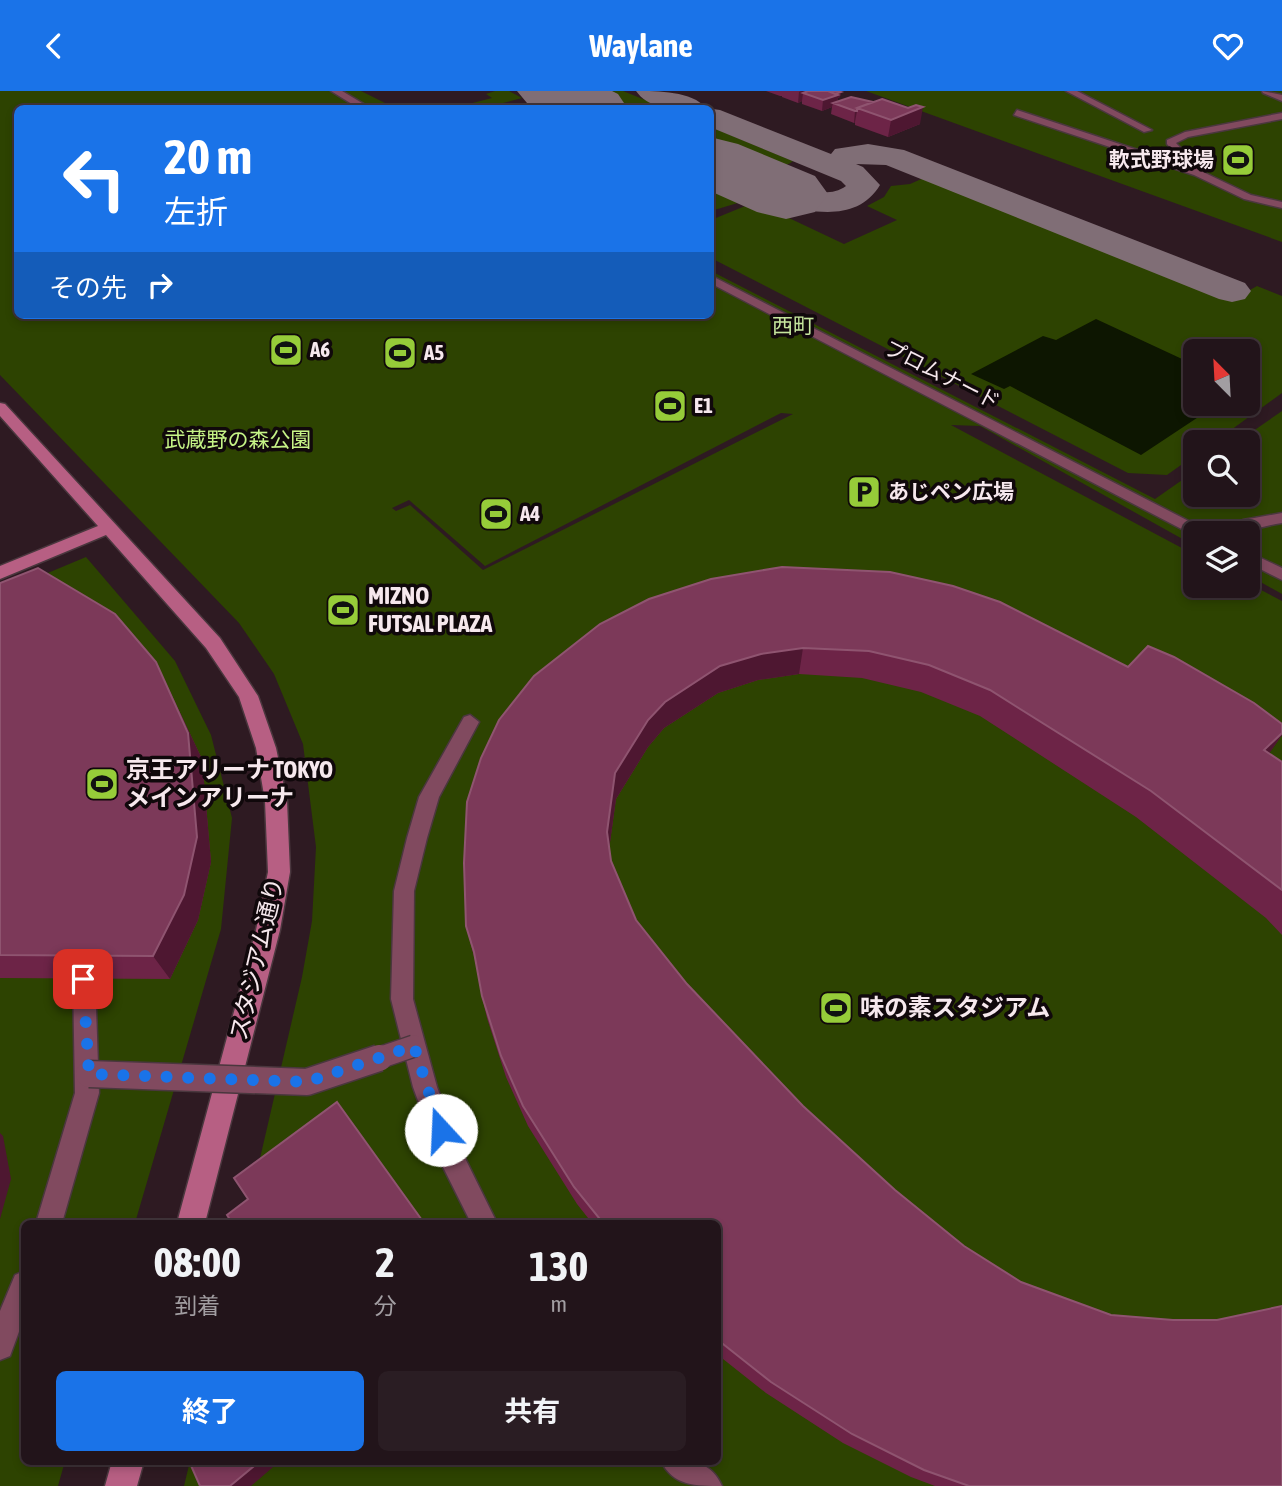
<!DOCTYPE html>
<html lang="ja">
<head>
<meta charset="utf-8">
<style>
	:root { --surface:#22141a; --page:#2a1d23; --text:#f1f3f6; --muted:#a29ea2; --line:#3f3339; --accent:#1a73e8 }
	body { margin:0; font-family:"Asap Condensed","Noto Sans JP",sans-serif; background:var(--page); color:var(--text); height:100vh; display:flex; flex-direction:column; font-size:26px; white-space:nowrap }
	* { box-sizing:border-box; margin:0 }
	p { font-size:23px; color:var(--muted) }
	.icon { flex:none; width:38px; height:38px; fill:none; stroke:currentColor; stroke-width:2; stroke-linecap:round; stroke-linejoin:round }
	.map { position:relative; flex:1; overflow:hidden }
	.sheet { position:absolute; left:21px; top:1129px; width:700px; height:245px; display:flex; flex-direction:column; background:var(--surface); border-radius:10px; box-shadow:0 4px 10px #0003,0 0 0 2px var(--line) }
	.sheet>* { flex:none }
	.hud { position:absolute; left:14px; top:14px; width:700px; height:214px; border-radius:10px; box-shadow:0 4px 10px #0003,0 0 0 2px var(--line); background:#1a73e8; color:#fff; overflow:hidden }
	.needle { width:46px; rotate:336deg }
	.controls { position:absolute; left:1183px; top:248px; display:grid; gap:14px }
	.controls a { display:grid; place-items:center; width:77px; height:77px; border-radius:10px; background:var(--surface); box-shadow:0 4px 10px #0003,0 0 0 2px var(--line); font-size:35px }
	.pin { position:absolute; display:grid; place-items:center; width:60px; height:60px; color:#fff; margin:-30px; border-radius:14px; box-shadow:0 4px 10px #0006 }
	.me { position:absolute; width:77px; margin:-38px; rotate:340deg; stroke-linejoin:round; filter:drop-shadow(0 0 5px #0008) }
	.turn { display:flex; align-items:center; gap:24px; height:147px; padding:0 35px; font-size:32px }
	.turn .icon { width:91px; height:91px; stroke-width:2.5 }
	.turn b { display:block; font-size:49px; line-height:60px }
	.then { display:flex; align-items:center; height:66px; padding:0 35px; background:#0003; gap:14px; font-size:26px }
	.eta { display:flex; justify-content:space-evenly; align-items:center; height:119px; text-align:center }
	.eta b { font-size:42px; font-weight:700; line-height:49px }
	.cta { display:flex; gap:14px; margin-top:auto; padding:14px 35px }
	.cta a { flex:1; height:80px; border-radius:10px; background:var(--accent); color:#fff; font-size:28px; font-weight:700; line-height:80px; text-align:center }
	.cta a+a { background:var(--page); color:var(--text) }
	header { display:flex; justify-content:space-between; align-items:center; height:91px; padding:0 35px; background:var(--accent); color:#fff; font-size:32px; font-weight:700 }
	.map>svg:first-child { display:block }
</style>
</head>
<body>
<header><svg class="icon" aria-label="back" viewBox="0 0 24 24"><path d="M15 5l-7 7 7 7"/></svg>Waylane<svg class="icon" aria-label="heart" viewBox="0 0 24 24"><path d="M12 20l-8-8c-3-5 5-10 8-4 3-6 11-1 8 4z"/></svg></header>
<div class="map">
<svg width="1282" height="1395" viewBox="0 0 1282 1395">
	<rect width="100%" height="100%" fill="#2e1a22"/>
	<path fill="#2d4301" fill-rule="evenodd" d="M0,0H361L395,17L18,18V224H710L711,180L1155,408L1195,380V404H1248V352H1236L1282,320V503L1248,484V443H1195V455L980,335L951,334L1195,464V495H1248V492L1282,510V1395H184L190,1370H718V1132H245L302,886L312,830L316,756L303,653L274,583L239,532L0,284ZM781,322L793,323L483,479L410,414L396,420L392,417L409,409L485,475Z
		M495,0H509L522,7L484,17H453L492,7L486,3Z
		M592,0H623L665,17H634Z
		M866,0H1282V151Z
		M711,36L793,70C777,86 729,58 711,50Z
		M926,86L1234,208L1257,195L1282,205V302L1213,352H1195V364L1167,384L1128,382L711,167V129L755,111L844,153L897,129L867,115L884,106L891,95L910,93ZM1195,261H1248V313H1195Z
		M711,89L751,108L711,120Z
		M86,466L175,570L211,644L232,727L221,838L135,1132H24V1370H65L58,1395H0V502Z"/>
	<path fill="#0d1601" d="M1096,228L1195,274V313H1218L1141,364L1010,295L1004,298L971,283L1043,245L1056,249Z"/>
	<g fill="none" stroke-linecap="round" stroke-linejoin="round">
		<path fill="#806e76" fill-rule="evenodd" d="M550,0H579L584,8L580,14L570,17L560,14Z
			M636,0C658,0 692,0 706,17L720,19L831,63L835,58L868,53L904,59L1245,192L1251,200L1245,208L1232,211L1219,208L886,74L856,73L863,76L880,94C859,129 818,123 783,114L778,107L783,100C804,95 827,109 846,95L841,90L710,36V18C687,18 651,22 636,0Z"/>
		<path fill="#806e76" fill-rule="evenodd" d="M517,0H612L618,3L628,18H532Z
			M710,46L738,53L815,85L828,103L815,121L786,128L757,121L710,100Z"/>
		<defs>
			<path id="street" d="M331,0H342L372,18H360Z
				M1066,0H1077L1152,39L1144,41Z
				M1262,0L1282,4V10L1263,2Z
				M1017,19L1186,75L1167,53V49L1185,41L1282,22V28L1188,46L1176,52L1203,81L1251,104L1282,111V117L1244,108L1194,84L1014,24Z
				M710,184L1208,440L1211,443H1195V445L710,192Z
				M1282,422V432C1261,435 1243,443 1222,443L1243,429Z
				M1248,461L1282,477V489L1248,472Z
				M470,624L479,631L439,706L427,747L414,800L413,908L437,996L459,1055L497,1132H471L440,1070L413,996L391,908L394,800L407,747L419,706L464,626Z
				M84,878L92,881L95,888L99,1002L62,1132H36L75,1002L73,888L76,881Z
				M24,1180V1227L10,1265L0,1269V1220L15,1184Z
				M661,1370C687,1370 710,1367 722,1395C696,1395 673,1395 661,1370Z"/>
			<path id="secondary" d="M0,312L5,313L220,547L258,605L276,657L287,710L290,781L280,839L205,1132H177L256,839L268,781L265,710L256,657L239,606L206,557L106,444L0,488V475L98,435L0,325Z
				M112,1370H144L137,1395H105Z"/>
		</defs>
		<use href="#street" stroke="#4a373e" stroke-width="3"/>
		<use href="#secondary" stroke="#4a373e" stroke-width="3"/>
		<use href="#street" fill="#814a5f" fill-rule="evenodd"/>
		<use href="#secondary" fill="#b75f83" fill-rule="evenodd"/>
		<defs>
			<path id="street-bridge-far1" d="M373,969L414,955"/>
			<path id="street-bridge" d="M89,983L307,991L379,967"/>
		</defs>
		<use href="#street-bridge-far1" stroke="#4a373e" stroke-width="24" stroke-linecap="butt"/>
		<use href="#street-bridge" stroke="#4a373e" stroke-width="29" stroke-linecap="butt"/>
		<use href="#street-bridge-far1" stroke="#814a5f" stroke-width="21"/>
		<use href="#street-bridge" stroke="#814a5f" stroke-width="26"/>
	</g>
	<path fill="#6d2447" d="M766,0H838L840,6L838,7L837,11L920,33L888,46L855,34V31L854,32L831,23L832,16L822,20L802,13V10L798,12L782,6V5H780Z
		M0,492L156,571L202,668L211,771L198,829L170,888L0,887Z
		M600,533L1128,576L1282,633V644L1269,662L1282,671V844L1266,827L1136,726L980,625L921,601L862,587L799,583L758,589L718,602L664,637L648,656L616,708L609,758L611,770L636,829L687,893L803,1015L895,1099L964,1155L1282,1395H935L911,1386L843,1352L766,1302L718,1264V1132H592L577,1113L528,1035L506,986L487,927L482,905L476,873L466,835Z"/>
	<path fill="#4e1731" d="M801,0H818L803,2L802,10L798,12L799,1Z
		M841,1L840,6L838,7L837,14L833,12L832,16L822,20L823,9L830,5Z
		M923,16L920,33L888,46L891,29Z
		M855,20H857L855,31L854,32Z
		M803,557L799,583L758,589L718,602L664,637L648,656L616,708L608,766L607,741L615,682L648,629L665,611L720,575L761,563Z
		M156,571L202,668L211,771L198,829L170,888L153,865Z
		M1282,642V644L1269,663L1264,659Z
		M0,1042L3,1045L11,1088L0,1128Z
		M260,1370H280L251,1395H230Z"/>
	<path fill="#7c3959" stroke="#8f5470" stroke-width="2" d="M808,0H828L838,4L823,9L803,2Z
		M828,0H838L841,1L835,3Z
		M851,6L873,11L857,17V20H855L833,12Z
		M882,8L908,17L916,14L923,16L891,29L857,17Z
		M782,476L890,481L953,495L1000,511L1128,576L1148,555L1174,566L1254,612L1282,633V642L1264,659L1282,671V799L1151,700L990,599L929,574L869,560L803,557L761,563L720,575L665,611L648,629L615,682L607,741L611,770L636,829L687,893L803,1015L895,1099L964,1155L1021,1191L1111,1224L1173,1229H1217L1282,1215V1395H969L924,1379L852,1343L771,1291L718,1249V1132H603L574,1096L523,1015L501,965L482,905L474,861L466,835L464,772L467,711L481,667L499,629L534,585L600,533L649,508L711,488Z
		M38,477L115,523L156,571L188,642L197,746L184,804L153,865L0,864V492Z
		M337,1011L424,1132H232L227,1124L248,1108L234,1087Z
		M189,1370H260L230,1395H200Z"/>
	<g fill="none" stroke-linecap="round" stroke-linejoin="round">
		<path stroke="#1a73e8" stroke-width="12" stroke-dasharray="0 21.6" d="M83,888L89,983L307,991L414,955L441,1039"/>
	</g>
	<defs>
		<symbol id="stadium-square" viewBox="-11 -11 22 22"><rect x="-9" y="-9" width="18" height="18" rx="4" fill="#96cc39" stroke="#10080b"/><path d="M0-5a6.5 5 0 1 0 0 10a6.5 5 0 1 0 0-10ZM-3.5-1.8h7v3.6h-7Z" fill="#111"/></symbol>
		<symbol id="parking-square" viewBox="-11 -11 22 22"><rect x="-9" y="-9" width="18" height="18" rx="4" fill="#96cc39" stroke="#10080b"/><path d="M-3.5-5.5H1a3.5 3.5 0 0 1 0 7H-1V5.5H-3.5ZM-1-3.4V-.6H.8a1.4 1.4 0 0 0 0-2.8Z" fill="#111"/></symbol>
	</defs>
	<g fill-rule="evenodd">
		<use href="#stadium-square" x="1219" y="50" width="38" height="38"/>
		<use href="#stadium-square" x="267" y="240" width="38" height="38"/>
		<use href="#stadium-square" x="381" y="243" width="38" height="38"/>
		<use href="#stadium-square" x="651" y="296" width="38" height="38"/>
		<use href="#parking-square" x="845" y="382" width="38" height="38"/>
		<use href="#stadium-square" x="477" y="404" width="38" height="38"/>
		<use href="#stadium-square" x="324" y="500" width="38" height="38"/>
		<use href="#stadium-square" x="83" y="674" width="38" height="38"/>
		<use href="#stadium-square" x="817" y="898" width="38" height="38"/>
	</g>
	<g text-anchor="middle" stroke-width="7" stroke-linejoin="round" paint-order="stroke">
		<g font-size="21" font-weight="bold" fill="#f6e8ed" stroke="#10080b" text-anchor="start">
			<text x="1214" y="76" text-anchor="end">軟式野球場</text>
			<text x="310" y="266">A6</text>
			<text x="424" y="269">A5</text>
			<text x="694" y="322">E1</text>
			<text x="888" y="408">あじペン広場</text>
			<text x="520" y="430">A4</text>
		</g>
		<g font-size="21" fill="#c6e69e" stroke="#10080b">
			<text x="793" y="242">西町</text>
		</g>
		<g font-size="21" fill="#f6e8ed" stroke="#10080b">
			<text transform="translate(942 284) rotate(27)" y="7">プロムナード</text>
		</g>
		<g font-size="21" fill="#c6f487" stroke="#10080b">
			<text x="238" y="356">武蔵野の森公園</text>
		</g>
		<g font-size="24" font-weight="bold" fill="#f6e8ed" stroke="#10080b" text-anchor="start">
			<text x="368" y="513">MIZNO<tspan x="368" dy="28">FUTSAL PLAZA</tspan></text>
			<text x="126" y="687">京王アリーナ TOKYO<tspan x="126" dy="28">メインアリーナ</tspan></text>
			<text x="860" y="925">味の素スタジアム</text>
		</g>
		<g font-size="24" fill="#f6e8ed" stroke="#10080b">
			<text transform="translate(257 868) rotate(-77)" y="8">スタジアム通り</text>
		</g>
	</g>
</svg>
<div class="controls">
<a><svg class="needle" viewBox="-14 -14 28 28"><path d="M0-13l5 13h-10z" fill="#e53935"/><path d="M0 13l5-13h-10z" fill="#a29ea2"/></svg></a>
<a><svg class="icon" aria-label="search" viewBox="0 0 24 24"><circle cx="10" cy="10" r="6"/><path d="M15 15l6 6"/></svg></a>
<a><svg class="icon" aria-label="layers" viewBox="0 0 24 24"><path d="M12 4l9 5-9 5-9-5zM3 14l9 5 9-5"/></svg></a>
</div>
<div class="pin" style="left:83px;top:888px;background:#d93025"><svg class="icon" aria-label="arrive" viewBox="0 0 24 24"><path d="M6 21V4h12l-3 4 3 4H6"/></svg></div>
<svg class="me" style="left:441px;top:1039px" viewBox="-20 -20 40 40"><circle r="19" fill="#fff"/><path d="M0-13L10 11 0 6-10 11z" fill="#1a73e8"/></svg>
<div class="hud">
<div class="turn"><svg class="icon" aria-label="left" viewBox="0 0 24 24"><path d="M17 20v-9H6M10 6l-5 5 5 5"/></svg><div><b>20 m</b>左折</div></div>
<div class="then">その先<svg class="icon" aria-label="right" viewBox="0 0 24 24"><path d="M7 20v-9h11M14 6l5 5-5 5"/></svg></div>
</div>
<section class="sheet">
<div class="eta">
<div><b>08:00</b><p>到着</p></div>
<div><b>2</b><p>分</p></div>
<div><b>130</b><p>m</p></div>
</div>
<div class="cta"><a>終了</a><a>共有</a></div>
</section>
</div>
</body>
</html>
